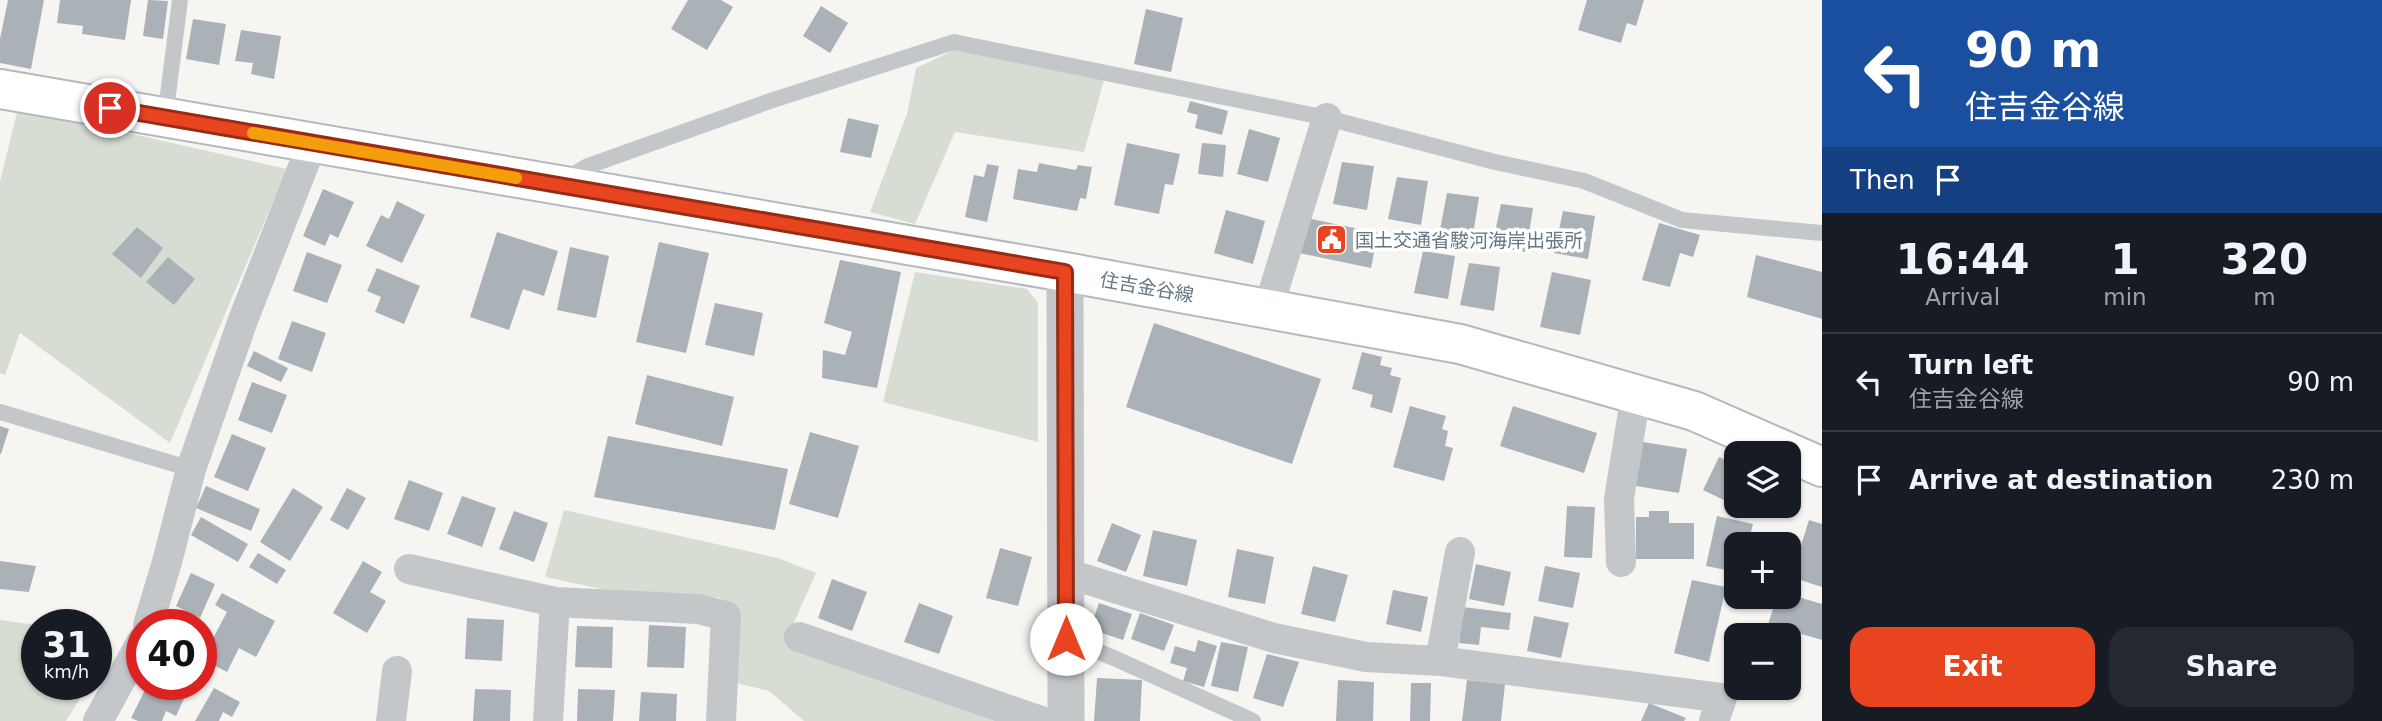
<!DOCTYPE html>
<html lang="en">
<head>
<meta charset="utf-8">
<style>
	:root { --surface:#171b24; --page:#242831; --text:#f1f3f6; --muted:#9ea1a6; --line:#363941; --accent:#e8441f }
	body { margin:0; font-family:"DejaVu Sans","Noto Sans JP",sans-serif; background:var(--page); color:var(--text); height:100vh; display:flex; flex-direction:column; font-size:26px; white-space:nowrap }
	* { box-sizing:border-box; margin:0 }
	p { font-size:23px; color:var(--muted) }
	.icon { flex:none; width:38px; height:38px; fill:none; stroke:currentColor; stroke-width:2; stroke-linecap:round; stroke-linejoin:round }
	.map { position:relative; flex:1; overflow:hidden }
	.side { display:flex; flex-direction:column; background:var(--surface); width:560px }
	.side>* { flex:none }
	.guide { background:#1a4fa0; color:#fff; overflow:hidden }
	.controls { position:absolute; left:1724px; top:441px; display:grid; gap:14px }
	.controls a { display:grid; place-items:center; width:77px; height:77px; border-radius:14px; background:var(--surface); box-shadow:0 2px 5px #0004; font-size:35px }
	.speed { position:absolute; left:21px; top:609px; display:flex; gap:14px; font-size:35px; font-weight:700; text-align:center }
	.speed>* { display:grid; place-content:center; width:91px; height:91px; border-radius:50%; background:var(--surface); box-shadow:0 2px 5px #0004; line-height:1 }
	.speed small { font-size:18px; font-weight:400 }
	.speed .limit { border:10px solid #d22; background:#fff; color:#111 }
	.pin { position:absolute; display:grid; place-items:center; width:60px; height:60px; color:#fff; margin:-30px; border:4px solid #fff; border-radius:50%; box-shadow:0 2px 7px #0007 }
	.me { position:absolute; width:77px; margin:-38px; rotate:0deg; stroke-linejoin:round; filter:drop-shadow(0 0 5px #0008) }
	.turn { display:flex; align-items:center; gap:24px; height:147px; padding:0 28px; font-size:32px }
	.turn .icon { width:91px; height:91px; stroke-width:2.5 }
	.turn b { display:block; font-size:49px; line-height:60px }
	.then { display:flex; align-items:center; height:66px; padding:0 28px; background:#0003; gap:14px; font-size:26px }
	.eta { display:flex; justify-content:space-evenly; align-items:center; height:119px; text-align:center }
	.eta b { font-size:42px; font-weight:700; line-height:49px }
	.button { display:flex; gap:14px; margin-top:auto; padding:14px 28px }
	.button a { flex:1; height:80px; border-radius:21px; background:var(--accent); color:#fff; font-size:28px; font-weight:700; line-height:80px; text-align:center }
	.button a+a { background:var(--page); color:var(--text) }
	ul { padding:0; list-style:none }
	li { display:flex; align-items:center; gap:21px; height:98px; padding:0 28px; border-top:2px solid var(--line) }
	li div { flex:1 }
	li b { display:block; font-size:26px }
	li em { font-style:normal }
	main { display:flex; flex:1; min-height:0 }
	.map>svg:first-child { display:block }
</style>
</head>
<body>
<main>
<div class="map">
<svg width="1822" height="721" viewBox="0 0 1822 721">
	<rect width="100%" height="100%" fill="#f6f5f2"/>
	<path fill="#d7ddd3" d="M965,45L1106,73L1084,152L955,132L915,224L870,212L907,114L916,68Z
		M18,108L287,169L170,443L20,333L5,375L0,373V182Z
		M915,272L1027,289L1038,303V442L883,402Z
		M564,510L778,558L816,573L791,629L1011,721H804L769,691L736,683L731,609L721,598L611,591L545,577Z
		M0,620L37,625V684H89L66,721H0Z"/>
	<path fill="#aab2b7" d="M8,0H44L31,69L0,63V39Z
		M60,0H131L125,40L82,34L83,26L57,23Z
		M148,0L168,1L163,39L143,36Z
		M688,0H721L733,7L707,50L671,29Z
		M1587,0H1644L1636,26L1627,23L1621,43L1578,30Z
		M821,6L848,23L830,53L803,36Z
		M1146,9L1183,18L1171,72L1134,64Z
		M193,19L226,24L219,65L186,59Z
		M241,30L281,36L274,79L251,74L253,63L235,61Z
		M1190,101L1228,111L1222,135L1195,128L1198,115L1187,112Z
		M848,118L879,125L871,158L840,152Z
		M1249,129L1280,138L1268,182L1237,174Z
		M1127,143L1180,154L1173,185L1165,184L1159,214L1114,205Z
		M1202,143L1226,145L1223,177L1198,174Z
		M1342,162L1374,166L1367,210L1333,204Z
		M1039,163L1076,170L1078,165L1092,167L1086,199L1080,198L1077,211L1013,199L1018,169L1037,172Z
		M987,164L999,166L987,222L965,217L974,175L984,177Z
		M1397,177L1428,181L1421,225L1388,219Z
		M323,189L354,202L338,238L330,234L325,246L303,236Z
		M1447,193L1479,197L1472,241L1439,235Z
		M397,201L425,215L402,263L366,246L381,215L389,219Z
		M1501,204L1533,208L1526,252L1492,246Z
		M1226,210L1265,221L1253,264L1214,253Z
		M1563,211L1595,216L1588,259L1554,253Z
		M1307,218L1378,233L1371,268L1299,253Z
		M1659,223L1700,235L1693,257L1680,253L1670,287L1642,280Z
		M137,227L163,248L141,278L112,254Z
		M497,232L558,251L544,296L523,289L509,330L470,317Z
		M659,242L709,253L686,353L636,342Z
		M570,247L609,256L596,318L557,310Z
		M1423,251L1455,256L1448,299L1414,293Z
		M307,252L342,265L327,303L293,291Z
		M1756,255L1822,272V319L1747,297Z
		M168,257L195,279L174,305L146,282Z
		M840,260L901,272L877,388L822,378L823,350L845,355L852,332L824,323Z
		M1469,263L1500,267L1494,311L1460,305Z
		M377,268L420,286L404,324L375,312L381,297L367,291Z
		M1552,272L1591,280L1580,335L1540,327Z
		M715,303L763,313L754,356L705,345Z
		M292,321L326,333L312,372L278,359Z
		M1154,323L1321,379L1292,464L1126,407Z
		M254,351L288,368L281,382L247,366Z
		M1362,352L1382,357L1380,365L1392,368L1390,375L1401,378L1392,413L1370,407L1373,395L1352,389Z
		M647,375L734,397L722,446L635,424Z
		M252,382L287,395L272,433L238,420Z
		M1410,406L1446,416L1442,429L1448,431L1445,446L1453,448L1444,481L1393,467Z
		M1513,406L1597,433L1584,473L1500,446Z
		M0,426L9,429L1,454H0Z
		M810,432L859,446L838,518L789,504Z
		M232,434L266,448L248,491L214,477Z
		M608,436L788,469L775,530L594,497Z
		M1643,442L1687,449L1679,493L1636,486Z
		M1719,457L1736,465V506L1703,490Z
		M409,480L443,493L429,531L394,519Z
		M206,486L260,509L251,531L196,508Z
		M293,488L323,507L290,561L260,542Z
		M347,488L366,498L348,530L330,520Z
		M462,496L496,508L482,547L447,534Z
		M1567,506L1595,507L1592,558L1564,557Z
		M514,511L548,523L534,562L499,549Z
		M1649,511H1669V523H1694V559H1636V517H1649Z
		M1717,516L1753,524L1748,544H1736V572L1706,566Z
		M201,517L248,544L238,562L191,535Z
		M1809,520L1822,524V587L1791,577Z
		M1112,523L1141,535L1126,572L1097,561Z
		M1153,530L1197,540L1187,586L1143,576Z
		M1000,548L1032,557L1018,606L986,598Z
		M1237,549L1274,557L1265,604L1228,597Z
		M258,553L286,570L277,584L249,567Z
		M0,561L36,566L29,592L0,589Z
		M363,561L382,572L370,592L386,601L367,633L333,613Z
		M1476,564L1511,572L1504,606L1469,599Z
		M1313,566L1348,575L1335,622L1301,614Z
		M1545,566L1580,573L1573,608L1538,601Z
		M191,573L215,584L200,618L176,606Z
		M832,579L867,592L852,631L818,618Z
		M1692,580L1726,587L1709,662L1674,653Z
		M1393,590L1428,597L1421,632L1386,624Z
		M222,593L275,621L256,657L239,648L227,672L202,659L227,612L215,605Z
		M1788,594L1822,604V640L1768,624L1777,597H1788Z
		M919,603L953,616L939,654L904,642Z
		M1099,603L1132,614L1123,640L1090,629Z
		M1463,607L1511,613L1509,630L1481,627L1479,645L1459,643Z
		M1140,613L1174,625L1164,651L1131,639Z
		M1534,616L1569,623L1561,658L1527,651Z
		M467,618L504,620L502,661L465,659Z
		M649,625L686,627L684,668L647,667Z
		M577,626L613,627L612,668L575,667Z
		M1198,640L1217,646L1204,687L1183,681L1187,668L1170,663L1175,646L1195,652Z
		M1221,642L1248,647L1238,692L1211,686Z
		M1267,654L1299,662L1283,707L1253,698Z
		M1097,678L1142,680L1140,721H1094Z
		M1338,680L1374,682L1373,721H1336Z
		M1467,680L1505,684L1501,721H1462Z
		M1411,683H1431L1430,721H1410Z
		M148,684H180L189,688L176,716L166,711L162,721H138L131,718Z
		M214,688L240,702L232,717L223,712L219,721H195Z
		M475,689L511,690L510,721H473Z
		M578,689L615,690L613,721H577Z
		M641,692L677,694L676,721H639Z
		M1649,703L1686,718L1684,721H1641Z"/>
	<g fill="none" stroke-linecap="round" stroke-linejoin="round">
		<defs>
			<path id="secondary" d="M0,89L1065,272L1460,344L1694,411L1822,467"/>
		</defs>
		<use href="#secondary" stroke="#b3b9bd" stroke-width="42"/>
		<path stroke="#c3c7ca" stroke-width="16" d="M165,118L180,0
			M566,179L588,166L770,101L954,42L1327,118L1495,162L1584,181L1682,220L1822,233
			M0,412L191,469
			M1066,639L1114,658L1253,721"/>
		<path stroke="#c3c7ca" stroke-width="30" d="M1268,309L1327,118
			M1621,562L1619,499L1636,394
			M409,569L555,602L698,609L726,616L721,721
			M1066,573L1274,638L1366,657L1440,661L1722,698L1714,721
			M148,625L167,562L191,469L243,320L312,144
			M799,637L1041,721
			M1440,661L1460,552
			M98,721L142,641
			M391,721L397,671
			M548,721L555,602"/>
		<path stroke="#c3c7ca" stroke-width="37" d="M1065,272L1066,721"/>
		<use href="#secondary" stroke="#fff" stroke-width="38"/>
	</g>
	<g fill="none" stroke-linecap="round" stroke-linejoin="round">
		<defs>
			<path id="route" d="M110,108L1065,272L1066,639"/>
		</defs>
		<use href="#route" stroke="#972c14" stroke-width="18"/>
		<use href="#route" stroke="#e8441f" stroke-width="12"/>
		<path stroke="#f59e0b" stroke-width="12" d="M253,133L516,178"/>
	</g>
	<defs>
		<symbol id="civic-square" viewBox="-11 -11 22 22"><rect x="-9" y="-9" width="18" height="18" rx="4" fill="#e8441f" stroke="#fff"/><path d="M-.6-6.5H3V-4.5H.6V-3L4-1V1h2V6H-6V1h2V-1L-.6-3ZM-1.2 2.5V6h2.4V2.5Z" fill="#fff"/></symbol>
	</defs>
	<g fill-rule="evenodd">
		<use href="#civic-square" x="1314" y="222" width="35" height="35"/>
	</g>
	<g text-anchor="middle" stroke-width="7" stroke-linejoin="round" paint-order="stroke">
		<g font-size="19" fill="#647784" stroke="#fff" text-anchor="start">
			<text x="1355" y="247">国土交通省駿河海岸出張所</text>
		</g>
		<g font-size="19" fill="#647784" stroke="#fff">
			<text transform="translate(1147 287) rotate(10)" y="7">住吉金谷線</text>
		</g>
	</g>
</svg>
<div class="controls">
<a><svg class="icon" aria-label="layers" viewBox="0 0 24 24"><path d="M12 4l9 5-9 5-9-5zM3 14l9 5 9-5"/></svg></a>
<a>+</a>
<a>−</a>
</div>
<div class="speed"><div>31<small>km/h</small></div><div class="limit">40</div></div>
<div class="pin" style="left:110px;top:108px;background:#d93025"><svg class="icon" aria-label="arrive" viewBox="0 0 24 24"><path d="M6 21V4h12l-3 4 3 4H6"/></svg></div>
<svg class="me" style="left:1066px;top:639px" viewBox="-20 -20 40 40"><circle r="19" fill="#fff"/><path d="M0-13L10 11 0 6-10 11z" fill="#e8441f"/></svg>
</div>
<section class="side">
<div class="guide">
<div class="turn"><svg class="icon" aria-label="left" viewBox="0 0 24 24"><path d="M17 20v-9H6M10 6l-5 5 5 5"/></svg><div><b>90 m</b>住吉金谷線</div></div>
<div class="then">Then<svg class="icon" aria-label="arrive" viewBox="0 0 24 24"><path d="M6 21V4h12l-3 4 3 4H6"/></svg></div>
</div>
<div class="eta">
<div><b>16:44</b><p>Arrival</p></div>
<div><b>1</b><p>min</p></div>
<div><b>320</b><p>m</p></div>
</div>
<ul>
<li><svg class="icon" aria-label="left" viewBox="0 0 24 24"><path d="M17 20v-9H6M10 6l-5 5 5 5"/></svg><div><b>Turn left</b><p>住吉金谷線</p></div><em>90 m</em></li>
<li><svg class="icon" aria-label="arrive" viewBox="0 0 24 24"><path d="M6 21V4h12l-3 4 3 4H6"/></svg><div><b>Arrive at destination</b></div><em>230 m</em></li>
</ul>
<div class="button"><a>Exit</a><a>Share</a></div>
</section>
</main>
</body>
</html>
